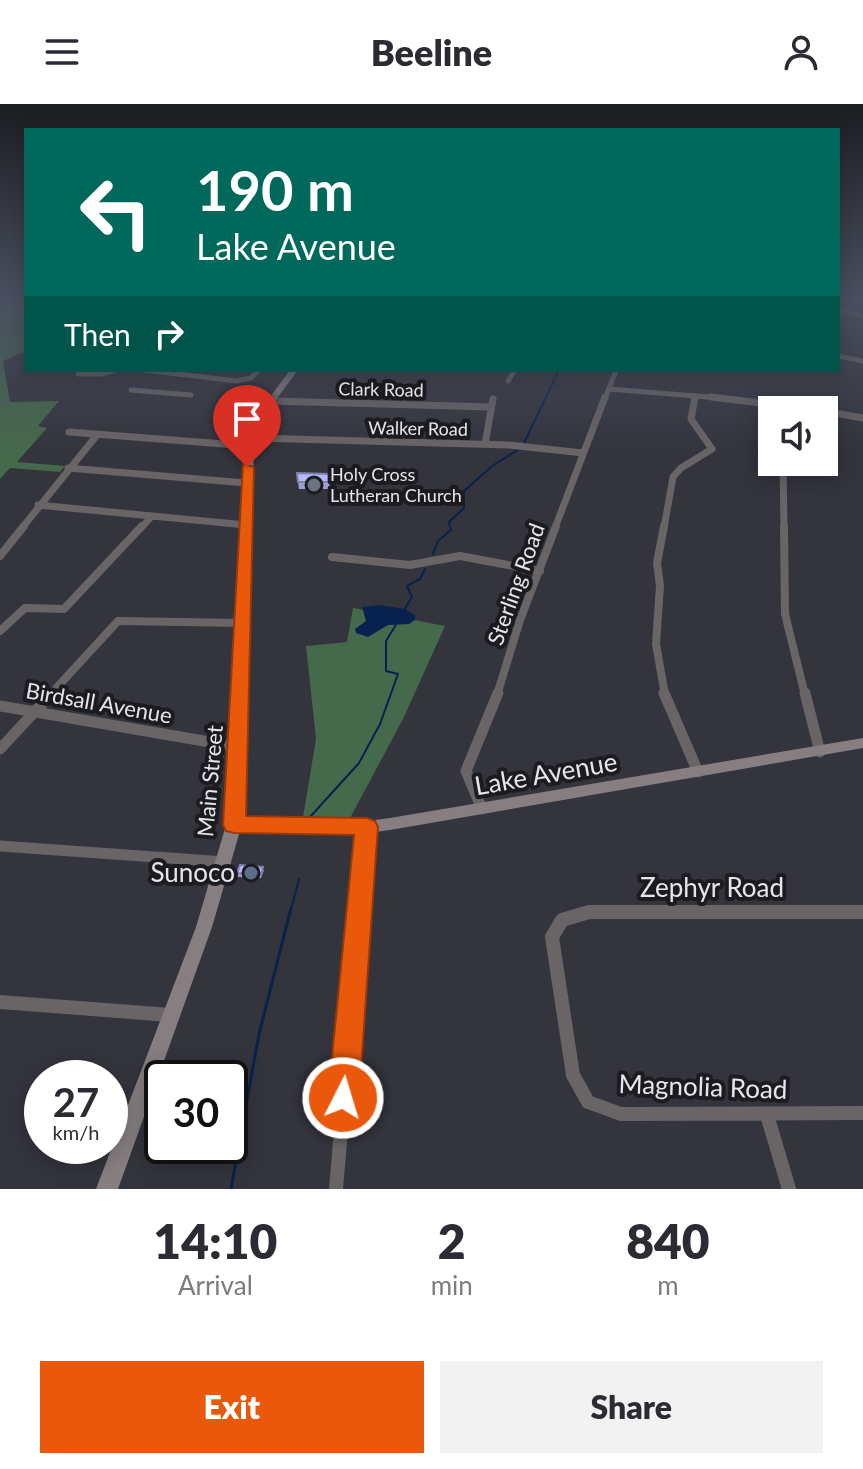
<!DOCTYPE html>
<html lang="en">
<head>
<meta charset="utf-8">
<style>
	:root { --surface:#fff; --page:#f2f2f3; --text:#2b2b33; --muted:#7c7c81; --accent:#ea580c }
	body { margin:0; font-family:Lato,sans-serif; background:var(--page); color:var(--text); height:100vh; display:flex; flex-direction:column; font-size:30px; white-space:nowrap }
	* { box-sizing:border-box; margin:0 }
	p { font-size:26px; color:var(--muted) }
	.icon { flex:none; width:44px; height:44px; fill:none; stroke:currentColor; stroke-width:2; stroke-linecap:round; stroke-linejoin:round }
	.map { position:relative; height:1085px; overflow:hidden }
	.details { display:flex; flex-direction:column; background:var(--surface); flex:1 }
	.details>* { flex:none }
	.hud { position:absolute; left:24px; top:24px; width:816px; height:244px; border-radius:0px; box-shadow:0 4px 20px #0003; background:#00695c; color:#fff; overflow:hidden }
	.fabs { position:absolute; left:758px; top:292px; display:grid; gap:16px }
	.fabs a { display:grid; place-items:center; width:80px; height:80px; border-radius:0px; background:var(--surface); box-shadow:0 4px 20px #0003; font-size:40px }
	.speed { position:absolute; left:24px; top:956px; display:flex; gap:16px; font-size:40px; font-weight:700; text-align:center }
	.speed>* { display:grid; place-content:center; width:104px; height:104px; border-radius:50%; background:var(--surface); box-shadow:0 4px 20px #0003; line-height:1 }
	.speed small { font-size:20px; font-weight:400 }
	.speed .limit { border:4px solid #111; border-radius:12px; background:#fff; color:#111 }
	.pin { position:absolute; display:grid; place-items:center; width:68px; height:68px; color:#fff; margin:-82px -34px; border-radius:50% 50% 50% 0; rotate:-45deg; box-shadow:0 0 8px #0007 }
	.pin .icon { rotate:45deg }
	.me { position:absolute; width:88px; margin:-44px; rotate:5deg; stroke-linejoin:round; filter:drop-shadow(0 0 6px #0008) }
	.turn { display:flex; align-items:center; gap:28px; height:168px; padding:0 40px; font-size:36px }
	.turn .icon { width:104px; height:104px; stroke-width:2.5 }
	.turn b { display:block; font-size:56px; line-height:68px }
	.then { display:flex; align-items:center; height:76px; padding:0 40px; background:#0003; gap:16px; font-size:30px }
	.eta { display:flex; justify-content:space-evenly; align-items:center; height:136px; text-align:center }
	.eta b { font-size:48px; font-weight:800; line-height:56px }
	.cta { display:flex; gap:16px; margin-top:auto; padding:16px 40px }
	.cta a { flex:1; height:92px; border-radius:0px; background:var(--accent); color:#fff; font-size:32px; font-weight:800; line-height:92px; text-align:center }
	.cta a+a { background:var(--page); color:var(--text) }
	header { display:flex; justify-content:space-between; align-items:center; height:104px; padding:0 40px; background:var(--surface); font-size:36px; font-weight:800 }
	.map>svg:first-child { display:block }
</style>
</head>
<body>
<header><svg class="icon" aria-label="menu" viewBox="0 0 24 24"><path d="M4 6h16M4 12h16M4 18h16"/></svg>Beeline<svg class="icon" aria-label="person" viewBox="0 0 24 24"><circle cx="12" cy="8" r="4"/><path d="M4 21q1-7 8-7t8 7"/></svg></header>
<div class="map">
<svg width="863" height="1085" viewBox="0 0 863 1085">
	<rect width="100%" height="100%" fill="#33343c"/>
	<path fill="#45694b" d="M0,195H26V247L3,257L10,298L59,297L38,322L47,324L17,358L65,362L60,368L10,364L0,375Z
		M353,504L445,522L403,615L349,716L328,718L303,713L316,635L306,542L347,538Z"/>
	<path fill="#08224f" d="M379,501L405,505L415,511V516L409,520L388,521L368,533L356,529L355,525L366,517L362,503Z"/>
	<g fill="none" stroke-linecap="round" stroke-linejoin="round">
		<path stroke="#08224f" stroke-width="2" d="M524,339L559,266
			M433,450L438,437L451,426L449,418L464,404V387L491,363L519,345
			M404,506L412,493L407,482L420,475L425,465
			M310,713L359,659L380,620L398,570L386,567V537L397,519
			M291,806L299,775"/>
		<path stroke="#08224f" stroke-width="3" d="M231,1085L259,930L291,804"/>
		<path stroke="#696466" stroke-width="5" d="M838,205L863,212
			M838,252L863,257
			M144,266L237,277L251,274L259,266
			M78,270H101L115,266
			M508,277L515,266
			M609,285L733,295
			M131,286L191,291
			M605,295L616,266
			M694,295L695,292"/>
		<path stroke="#696466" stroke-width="7" d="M711,293L817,306
			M271,297L491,303
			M824,307L863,314
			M69,328L250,342
			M252,334L509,341L583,349
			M485,340L493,295
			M783,358L784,424
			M68,364L246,379
			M38,401L246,421
			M22,424L97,331
			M141,424L151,413
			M555,424L605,293
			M664,424L673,373L681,364L712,345L691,315L695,293"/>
		<path stroke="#696466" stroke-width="8" d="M664,422L657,459L660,482L656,540L665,591
			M784,422L785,510L805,591
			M0,452L24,422
			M332,453L410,461L460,452L540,467
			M0,527L25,504L64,505L142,422
			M50,591L118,517L243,519
			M497,591L520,516L556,422"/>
		<path stroke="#696466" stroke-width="11" d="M664,589L698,668
			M805,589L820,648
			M0,602L239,643
			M0,645L52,589
			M482,705L466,667L498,589
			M0,742L226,758
			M360,806L367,723"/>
		<path stroke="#696466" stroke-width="14" d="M863,808H589L562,816L552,833L573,971L588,998L621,1010L863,1009
			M0,898L170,911
			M767,1011L789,1085
			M336,1085L360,804"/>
		<path fill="#867e81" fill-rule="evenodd" d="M290,266H298L275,297L254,342L242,716L367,717L390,714L863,634V644L390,726L367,729L240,727L212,823L118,1085H96L196,823L226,721L246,342L267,297Z"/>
	</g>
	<path fill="#9e9ed5" d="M297,369L329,370L331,385H299Z
		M264,766L261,774L238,773L237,769Z"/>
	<path fill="#b8b8f8" stroke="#8181ae" stroke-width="2" d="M297,369L329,370L330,378H298Z
		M240,761L263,763L261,771L237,769Z"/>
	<linearGradient id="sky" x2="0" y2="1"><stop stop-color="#1c1d21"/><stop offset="0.56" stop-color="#4a5061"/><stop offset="1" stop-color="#4a5061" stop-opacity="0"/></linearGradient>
	<rect width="863" height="347" fill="url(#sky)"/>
	<path fill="#ea580c" stroke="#983908" stroke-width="2" d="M243,360L254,363L246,712L367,714L375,717L378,723L359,994L354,1005L343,1009L333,1005L328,994L354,731L234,729L226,727L223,721Z"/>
	<circle fill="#6b7280" stroke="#1c1c20" stroke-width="3" cx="314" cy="381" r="8"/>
	<circle fill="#5c6f8a" stroke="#1c1c20" stroke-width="3" cx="251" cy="769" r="8"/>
	<g text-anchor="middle" stroke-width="8" stroke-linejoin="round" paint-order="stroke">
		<g font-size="18" fill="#e5e6eb" stroke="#1c1c20">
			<text transform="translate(381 286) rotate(1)" y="6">Clark Road</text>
			<text transform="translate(418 325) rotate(1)" y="6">Walker Road</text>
		</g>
		<g font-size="18" fill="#e5e6eb" stroke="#1c1c20" text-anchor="start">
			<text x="330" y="377">Holy Cross<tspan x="330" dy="21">Lutheran Church</tspan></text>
		</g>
		<g font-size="22" fill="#e5e6eb" stroke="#1c1c20">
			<text transform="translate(516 480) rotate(-70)" y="8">Sterling Road</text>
			<text transform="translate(99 599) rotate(10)" y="8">Birdsall Avenue</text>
			<text transform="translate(210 677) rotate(-85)" y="8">Main Street</text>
		</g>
		<g font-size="26" fill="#e5e6eb" stroke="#1c1c20">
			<text transform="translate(546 670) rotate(-10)" y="9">Lake Avenue</text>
			<text x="712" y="793">Zephyr Road</text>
			<text transform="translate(703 983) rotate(2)" y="9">Magnolia Road</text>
		</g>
		<g font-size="26" fill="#e5e6eb" stroke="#1c1c20" text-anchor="end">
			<text x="235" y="778">Sunoco</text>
		</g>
	</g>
</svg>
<div class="fabs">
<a><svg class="icon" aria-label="sound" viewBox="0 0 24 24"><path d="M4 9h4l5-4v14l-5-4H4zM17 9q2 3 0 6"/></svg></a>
</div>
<div class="speed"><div>27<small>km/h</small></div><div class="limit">30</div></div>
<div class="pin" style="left:247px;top:363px;background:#d93025"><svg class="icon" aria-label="arrive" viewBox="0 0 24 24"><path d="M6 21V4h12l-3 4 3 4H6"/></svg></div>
<svg class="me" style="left:343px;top:994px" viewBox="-20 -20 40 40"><circle r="17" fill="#ea580c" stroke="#fff" stroke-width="3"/><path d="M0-11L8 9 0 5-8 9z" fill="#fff"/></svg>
<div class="hud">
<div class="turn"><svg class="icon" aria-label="left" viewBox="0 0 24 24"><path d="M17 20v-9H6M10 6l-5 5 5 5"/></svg><div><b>190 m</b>Lake Avenue</div></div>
<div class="then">Then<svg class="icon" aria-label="right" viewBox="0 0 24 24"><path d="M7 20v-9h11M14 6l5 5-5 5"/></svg></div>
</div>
</div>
<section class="details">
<div class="eta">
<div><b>14:10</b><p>Arrival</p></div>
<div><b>2</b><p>min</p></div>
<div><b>840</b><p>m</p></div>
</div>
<div class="cta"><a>Exit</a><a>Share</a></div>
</section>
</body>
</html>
